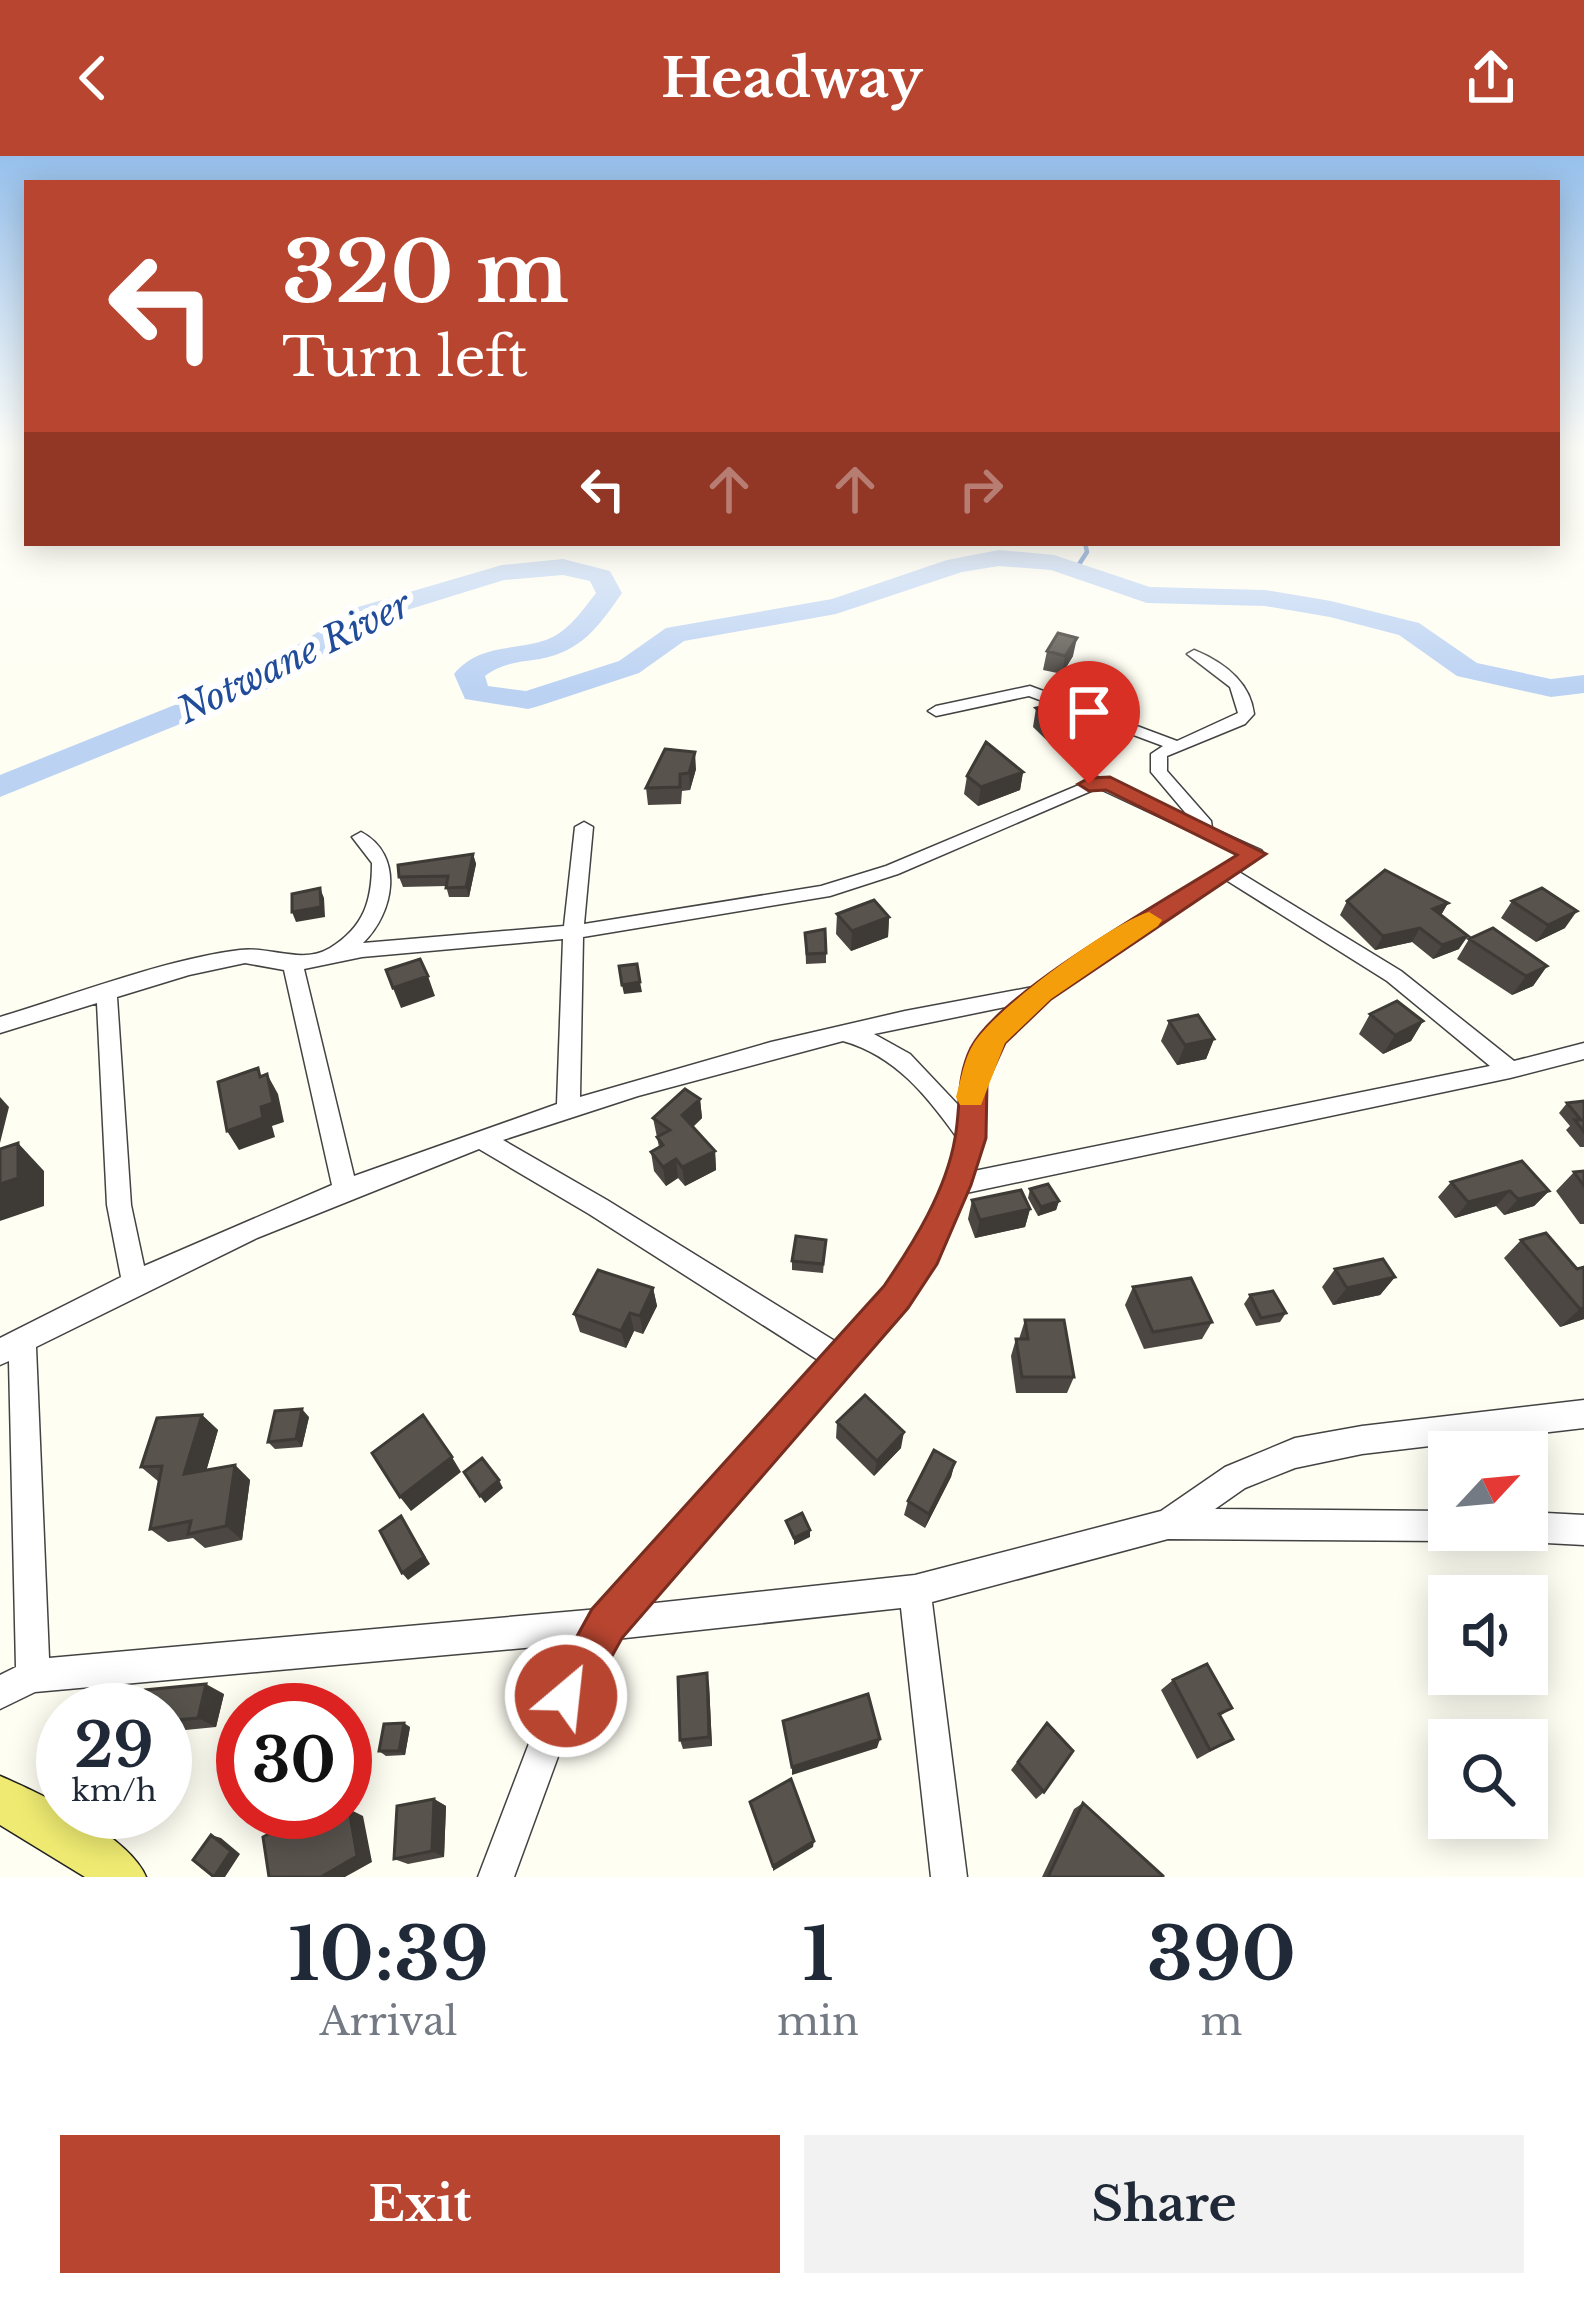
<!DOCTYPE html>
<html lang="en">
<head>
<meta charset="utf-8">
<style>
	:root { --surface:#fff; --page:#f2f2f3; --text:#1f2937; --muted:#747a83; --accent:#b74530 }
	body { margin:0; font-family:"Libre Baskerville",serif; background:var(--page); color:var(--text); height:100vh; display:flex; flex-direction:column; font-size:45px; white-space:nowrap }
	* { box-sizing:border-box; margin:0 }
	p { font-size:39px; color:var(--muted) }
	.icon { flex:none; width:66px; height:66px; fill:none; stroke:currentColor; stroke-width:2; stroke-linecap:round; stroke-linejoin:round }
	.map { position:relative; height:1721px; overflow:hidden }
	.side { display:flex; flex-direction:column; background:var(--surface); flex:1 }
	.side>* { flex:none }
	.top-card { position:absolute; left:24px; top:24px; width:1536px; height:366px; border-radius:0px; box-shadow:0 6px 30px #0003; background:#b74530; color:#fff; overflow:hidden }
	.needle { width:78px; rotate:64deg }
	.fabs { position:absolute; left:1428px; top:1275px; display:grid; gap:24px }
	.fabs a { display:grid; place-items:center; width:120px; height:120px; border-radius:0px; background:var(--surface); box-shadow:0 6px 30px #0003; font-size:60px }
	.speed { position:absolute; left:36px; top:1527px; display:flex; gap:24px; font-size:60px; font-weight:700; text-align:center }
	.speed>* { display:grid; place-content:center; width:156px; height:156px; border-radius:50%; background:var(--surface); box-shadow:0 6px 30px #0003; line-height:1 }
	.speed small { font-size:30px; font-weight:400 }
	.speed .limit { border:18px solid #d22; background:#fff; color:#111 }
	.pin { position:absolute; display:grid; place-items:center; width:102px; height:102px; color:#fff; margin:-123px -51px; border-radius:50% 50% 50% 0; rotate:-45deg; box-shadow:0 0 12px #0007 }
	.pin .icon { rotate:45deg }
	.me { position:absolute; width:132px; margin:-66px; rotate:28deg; stroke-linejoin:round; filter:drop-shadow(0 0 9px #0008) }
	.turn { display:flex; align-items:center; gap:42px; height:252px; padding:0 60px; font-size:54px }
	.turn .icon { width:156px; height:156px; stroke-width:2.5 }
	.turn b { display:block; font-size:84px; line-height:102px }
	.lanes { display:flex; align-items:center; height:114px; padding:0 60px; background:#0003; justify-content:center; gap:60px; direction:ltr }
	.lanes .off { opacity:.35 }
	.eta { display:flex; justify-content:space-evenly; align-items:center; height:204px; text-align:center }
	.eta b { font-size:72px; font-weight:700; line-height:84px }
	.button { display:flex; gap:24px; margin-top:auto; padding:24px 60px }
	.button a { flex:1; height:138px; border-radius:0px; background:var(--accent); color:#fff; font-size:48px; font-weight:700; line-height:138px; text-align:center }
	.button a+a { background:var(--page); color:var(--text) }
	header { display:flex; justify-content:space-between; align-items:center; height:156px; padding:0 60px; background:var(--accent); color:#fff; font-size:54px; font-weight:700 }
	.map>svg:first-child { display:block }
</style>
</head>
<body>
<header><svg class="icon" aria-label="back" viewBox="0 0 24 24"><path d="M15 5l-7 7 7 7"/></svg>Headway<svg class="icon" aria-label="share" viewBox="0 0 24 24"><path d="M12 15V3M7 8l5-5 5 5M5 13v7h14v-7"/></svg></header>
<div class="map">
<svg width="1584" height="1721" viewBox="0 0 1584 1721">
	<rect width="100%" height="100%" fill="#fefef3"/>
	<g fill="none" stroke-linecap="round" stroke-linejoin="round">
		<path stroke="#4678c5" stroke-width="4.5" d="M1074,416L1087,396L1085,387"/>
		<path fill="#bbd2f3" fill-rule="evenodd" d="M999,394L1054,399L1150,431L1265,434L1331,445L1419,467L1477,507L1551,523L1584,519V537L1551,541L1457,520L1399,479L1330,461L1265,450L1147,447L1051,414L999,410L962,416L836,458L684,485L639,517L539,550L528,553L465,543L454,518C479,488 513,495 546,484C568,476 582,455 596,437L590,425L563,419L504,424L378,463L269,532L0,641V619L247,520L358,451L502,409L563,403L610,415L622,437C599,470 582,495 540,503C519,506 502,507 485,520L488,530L526,535L619,505L666,472L832,443L947,404Z"/>
		<defs>
			<path id="minor" d="M1194,494C1223,506 1250,525 1254,558L1245,568L1167,600V615L1211,665L1212,672L1261,694L1264,698L1239,716L1401,815L1514,905L1584,887V903L1510,922L966,1037L939,1093L905,1149L646,1448L915,1419L1161,1355L1225,1311L1295,1282L1362,1270L1584,1244V1272L1362,1298L1295,1312L1245,1332L1215,1353L1449,1355V1374H1463L1460,1381L1449,1385L1168,1383L932,1446L967,1721H931L901,1452L616,1483L567,1576L514,1721H478L541,1556L579,1487L35,1536L0,1553V1519L16,1511L9,1205L0,1209V1182L121,1121L107,1049L97,847L0,877V861C73,839 166,803 240,794C271,790 301,809 330,792C364,771 372,745 372,707L352,681L361,676C405,699 394,757 363,787L564,770L575,671L584,666L593,671L584,768L821,730L886,710L1098,621L1189,661L1151,616V598L1163,590L1029,540L936,560L928,555L936,550L1030,530L1177,585L1238,557L1230,531L1187,498ZM1098,632L1241,699L1102,783L1033,831L905,855L771,886L580,941L583,781L830,740L898,718ZM1226,724L1387,825L1490,910L974,1015C985,979 977,940 990,905C1011,847 1170,759 1226,724ZM563,783L557,948L354,1020L304,813L362,801ZM245,807L284,814L332,1029L144,1110L131,1049L117,841L189,819ZM1010,850C978,879 963,909 961,952L910,898L874,878ZM843,885C896,900 927,940 958,983C941,1063 892,1126 838,1187L607,1044L503,984L638,940ZM479,993L589,1058L821,1206L599,1453L49,1502L36,1191L257,1082Z
				M1527,1356L1584,1359V1389L1527,1386L1516,1382L1513,1374H1527Z"/>
			<path id="major" d="M0,1620C40,1637 129,1680 146,1721H85L0,1669Z"/>
		</defs>
		<use href="#minor" stroke="#434343" stroke-width="3"/>
		<use href="#major" stroke="#212121" stroke-width="3"/>
		<use href="#minor" fill="#fff" fill-rule="evenodd"/>
		<use href="#major" fill="#efeb72" fill-rule="evenodd"/>
	</g>
	<path fill="#4c4742" d="M1047,495L1073,500L1062,518L1043,514Z
		M1036,552L1096,578L1092,597L1066,603L1033,571Z
		M696,613L690,634L682,635L681,648L648,649L646,632Z
		M1023,616L1020,634L978,650L964,638L967,620Z
		M473,698L476,708L469,741H449L446,730L403,731L399,721Z
		M1347,745L1448,747L1441,759L1459,793L1433,803L1412,786L1375,794L1340,759Z
		M1512,745L1565,772L1536,786L1501,762Z
		M837,758L889,761L888,781L851,795L836,778Z
		M805,777L826,797V807L806,808Z
		M1469,783L1547,810L1533,830L1512,839L1457,803Z
		M1370,858L1423,865L1411,885L1383,898L1359,878Z
		M1169,865L1214,883L1206,903L1177,909L1161,885Z
		M700,943L702,962L693,971L715,995L716,1014L685,1030L678,1022L666,1030L654,1015L651,996L659,991L653,962Z
		M1584,945V991H1580L1566,974L1570,970L1559,957L1567,947Z
		M1584,1015V1068H1580L1556,1035L1574,1016Z
		M1451,1026L1549,1035L1534,1050L1504,1059L1496,1050L1455,1062L1438,1041Z
		M1030,1033L1059,1045L1056,1054L1038,1060L1028,1042Z
		M972,1044L1030,1053L1025,1071L975,1082L968,1063Z
		M826,1084L823,1117L792,1114V1105Z
		M1521,1084L1577,1113L1584,1111V1163L1560,1171L1504,1102Z
		M1335,1113L1395,1121L1380,1139L1333,1149L1322,1131Z
		M1133,1131L1212,1166L1202,1183L1144,1193L1125,1149Z
		M653,1132L657,1150L643,1178L634,1175L626,1192L580,1176L574,1158Z
		M1250,1139L1286,1157L1280,1166L1256,1170L1244,1148Z
		M1025,1164L1074,1221L1067,1237H1016L1011,1200L1016,1183H1019Z
		M202,1259L218,1274L206,1315L235,1309L250,1324L242,1384L205,1392L193,1382L168,1386L150,1373L159,1326L141,1311Z
		M309,1261L302,1291L275,1293L268,1286Z
		M837,1266L901,1292L874,1320L836,1282Z
		M955,1306L951,1321L925,1372L904,1359L908,1345Z
		M1173,1524L1232,1552L1220,1560L1233,1583L1197,1603L1161,1534Z
		M709,1528L712,1590L683,1593L680,1584Z
		M224,1538L216,1571L165,1576V1554Z
		M1047,1567L1044,1636L1036,1643L1011,1614Z
		M410,1571L405,1599L386,1600L379,1595Z
		M434,1643L446,1650L444,1701L408,1708L394,1703Z
		M1083,1647L1163,1721H1042L1074,1653Z"/>
	<path fill="#3e3a36" d="M1077,482L1073,500L1062,518L1065,500Z
		M1096,578L1092,597L1066,603L1071,584Z
		M695,596L696,613L690,634L689,617Z
		M1023,616L1020,634L978,650L981,631Z
		M473,698L476,708L469,741L466,731Z
		M320,732L324,742L325,761L296,766L292,756Z
		M1448,747L1440,761L1433,753Z
		M1577,755L1565,772L1536,786L1548,769Z
		M889,761L888,781L851,795L852,775Z
		M1420,772L1412,786L1375,794L1383,780Z
		M1468,780L1459,793L1433,803L1442,789Z
		M1547,810L1533,830L1512,839L1526,820Z
		M428,820L435,840L401,852L393,832Z
		M640,826L642,836L624,838L622,829Z
		M1423,865L1411,885L1383,898L1395,879Z
		M1214,883L1206,903L1177,909L1185,889Z
		M267,918L278,938L284,966L272,970L275,981L239,994L227,975L261,951Z
		M0,941L9,951L0,987Z
		M700,943L702,962L685,978L682,959Z
		M18,987L44,1015V1050L0,1065V1028Z
		M715,995L716,1014L685,1030L682,1011Z
		M676,1003L678,1022L666,1030L663,1011Z
		M1510,1035L1496,1050L1455,1062L1468,1046Z
		M1549,1035L1534,1050L1504,1059L1518,1043Z
		M1059,1045L1056,1054L1038,1060L1041,1051Z
		M1030,1053L1025,1071L975,1082L980,1064Z
		M1395,1121L1380,1139L1333,1149L1347,1132Z
		M653,1132L657,1150L643,1178L640,1160Z
		M1584,1152V1163L1560,1171L1580,1153Z
		M630,1157L634,1175L626,1192L621,1175Z
		M302,1253L309,1261L302,1291L296,1283Z
		M202,1259L218,1274L201,1333L184,1318Z
		M904,1276L901,1292L874,1320L877,1305Z
		M452,1301L461,1316L411,1355L400,1341Z
		M955,1306L951,1321L925,1372L929,1358Z
		M235,1309L250,1324L242,1384L226,1370Z
		M499,1324L503,1332L485,1347L480,1340Z
		M401,1360L430,1408L408,1424L402,1417Z
		M810,1374V1381L794,1389V1382Z
		M707,1517L709,1528L712,1590L709,1581Z
		M206,1528L224,1538L216,1571L198,1562Z
		M404,1567L410,1571L405,1599L399,1595Z
		M880,1583L877,1592L792,1619V1611Z
		M434,1643L446,1650L444,1701L432,1695Z
		M349,1653L363,1660L372,1706L345,1721H321Z
		M296,1663L313,1669L316,1686L299,1681Z
		M211,1679L221,1682L240,1698L225,1721H214Z
		M814,1685L813,1691L773,1715V1710Z"/>
	<path fill="#58534d" stroke="#3e3a36" stroke-width="3" d="M1058,477L1077,482L1065,500L1047,495Z
		M1062,546L1096,578L1071,584L1036,552Z
		M986,586L1023,616L981,631L967,620Z
		M665,593L695,596L689,617L680,618V631L646,632Z
		M473,698L466,731L446,732L448,720L399,721L398,709Z
		M1385,714L1448,747L1433,753L1468,780L1442,789L1420,772L1383,780L1347,745Z
		M320,732L321,751L292,756V738Z
		M1542,732L1577,755L1548,769L1512,745Z
		M874,744L889,761L852,775L837,758Z
		M1493,772L1547,810L1526,820L1469,783Z
		M825,773L826,797L807,798L805,777Z
		M420,803L428,820L393,832L386,814Z
		M637,808L640,826L622,829L619,810Z
		M1397,845L1423,865L1395,879L1370,858Z
		M1198,859L1214,883L1185,889L1169,865Z
		M258,912L260,921L267,918L273,947L261,951L263,962L227,975L218,926Z
		M685,933L700,943L682,959L715,995L682,1011L676,1003L663,1011L651,996L663,989L657,981L670,974L653,962Z
		M1584,945V976L1575,964H1581L1567,947Z
		M18,987V1022L0,1028V993Z
		M1522,1005L1549,1035L1518,1043L1510,1035L1468,1046L1451,1026Z
		M1584,1015V1030L1574,1016Z
		M1048,1028L1059,1045L1041,1051L1030,1033Z
		M1021,1034L1030,1053L980,1064L972,1044Z
		M1546,1077L1577,1113L1584,1111V1152L1580,1153L1521,1084Z
		M796,1080L826,1084L823,1108L792,1105Z
		M1383,1103L1395,1121L1347,1132L1335,1113Z
		M598,1114L653,1132L640,1160L630,1157L621,1175L574,1158Z
		M1191,1122L1212,1166L1153,1176L1133,1131Z
		M1273,1135L1286,1157L1261,1162L1250,1139Z
		M1025,1164H1064L1074,1221H1022L1016,1183H1028Z
		M865,1239L904,1276L877,1305L837,1266Z
		M302,1253L296,1283L268,1286L275,1255Z
		M202,1259L184,1318L235,1309L226,1370L188,1378L191,1365L150,1373L162,1310L141,1311L157,1262Z
		M423,1259L452,1301L400,1341L372,1297Z
		M934,1294L955,1306L929,1358L908,1345Z
		M482,1302L499,1324L480,1340L464,1316Z
		M802,1357L810,1374L794,1382L786,1365Z
		M401,1360L424,1401L402,1417L380,1375Z
		M1207,1508L1232,1552L1219,1558L1233,1583L1210,1594L1173,1524Z
		M707,1517L709,1581L680,1584L678,1521Z
		M206,1528L198,1562L165,1565V1554H140L145,1534Z
		M868,1538L880,1583L792,1611L783,1565Z
		M404,1567L399,1595H379L384,1568Z
		M1047,1567L1073,1595L1044,1636L1018,1606Z
		M791,1623L814,1685L773,1710L750,1646Z
		M434,1643L432,1695L394,1703L397,1650Z
		M1083,1647L1163,1720V1721H1048Z
		M349,1653L357,1700L321,1721H269L263,1681L296,1663L299,1681Z
		M211,1679L231,1695L214,1721L193,1704Z"/>
	<linearGradient id="sky" x2="0" y2="1"><stop stop-color="#96c0ec"/><stop offset="0.55" stop-color="#fffffa"/><stop offset="1" stop-color="#fffffa" stop-opacity="0"/></linearGradient>
	<rect width="1584" height="534" fill="url(#sky)"/>
	<path fill="#b74530" stroke="#772d1f" stroke-width="3" d="M1110,621L1266,698L1051,843L1005,887L987,927L986,982L971,1029L937,1108L908,1152L622,1482L581,1556L566,1562L551,1556L544,1540L592,1453L884,1130C914,1086 946,1035 955,982C961,950 956,923 971,892C1001,834 1176,738 1237,699L1106,634L1089,635L1078,628L1089,622Z"/>
	<path fill="#f59e0b" d="M1149,756L1162,764L1158,770L1051,843L1005,887L981,949H960L956,941C961,924 964,902 974,887C996,852 1111,767 1149,756Z"/>
	<g text-anchor="middle" stroke-width="12" stroke-linejoin="round" paint-order="stroke">
		<g font-size="36" font-style="italic" fill="#204c9a" stroke="#fff">
			<text transform="translate(294 501) rotate(-26)" y="13">Notwane River</text>
		</g>
	</g>
</svg>
<div class="fabs">
<a><svg class="needle" viewBox="-14 -14 28 28"><path d="M0-13l5 13h-10z" fill="#e53935"/><path d="M0 13l5-13h-10z" fill="#747a83"/></svg></a>
<a><svg class="icon" aria-label="sound" viewBox="0 0 24 24"><path d="M4 9h4l5-4v14l-5-4H4zM17 9q2 3 0 6"/></svg></a>
<a><svg class="icon" aria-label="search" viewBox="0 0 24 24"><circle cx="10" cy="10" r="6"/><path d="M15 15l6 6"/></svg></a>
</div>
<div class="speed"><div>29<small>km/h</small></div><div class="limit">30</div></div>
<div class="pin" style="left:1089px;top:628px;background:#d93025"><svg class="icon" aria-label="arrive" viewBox="0 0 24 24"><path d="M6 21V4h12l-3 4 3 4H6"/></svg></div>
<svg class="me" style="left:566px;top:1540px" viewBox="-20 -20 40 40"><circle r="17" fill="#b74530" stroke="#fff" stroke-width="3"/><path d="M0-11L8 9 0 5-8 9z" fill="#fff"/></svg>
<div class="top-card">
<div class="turn"><svg class="icon" aria-label="left" viewBox="0 0 24 24"><path d="M17 20v-9H6M10 6l-5 5 5 5"/></svg><div><b>320 m</b>Turn left</div></div>
<div class="lanes"><svg class="icon" aria-label="left" viewBox="0 0 24 24"><path d="M17 20v-9H6M10 6l-5 5 5 5"/></svg><svg class="icon off" aria-label="ahead" viewBox="0 0 24 24"><path d="M12 20V5M6 11l6-6 6 6"/></svg><svg class="icon off" aria-label="ahead" viewBox="0 0 24 24"><path d="M12 20V5M6 11l6-6 6 6"/></svg><svg class="icon off" aria-label="right" viewBox="0 0 24 24"><path d="M7 20v-9h11M14 6l5 5-5 5"/></svg></div>
</div>
</div>
<section class="side">
<div class="eta">
<div><b>10:39</b><p>Arrival</p></div>
<div><b>1</b><p>min</p></div>
<div><b>390</b><p>m</p></div>
</div>
<div class="button"><a>Exit</a><a>Share</a></div>
</section>
</body>
</html>
